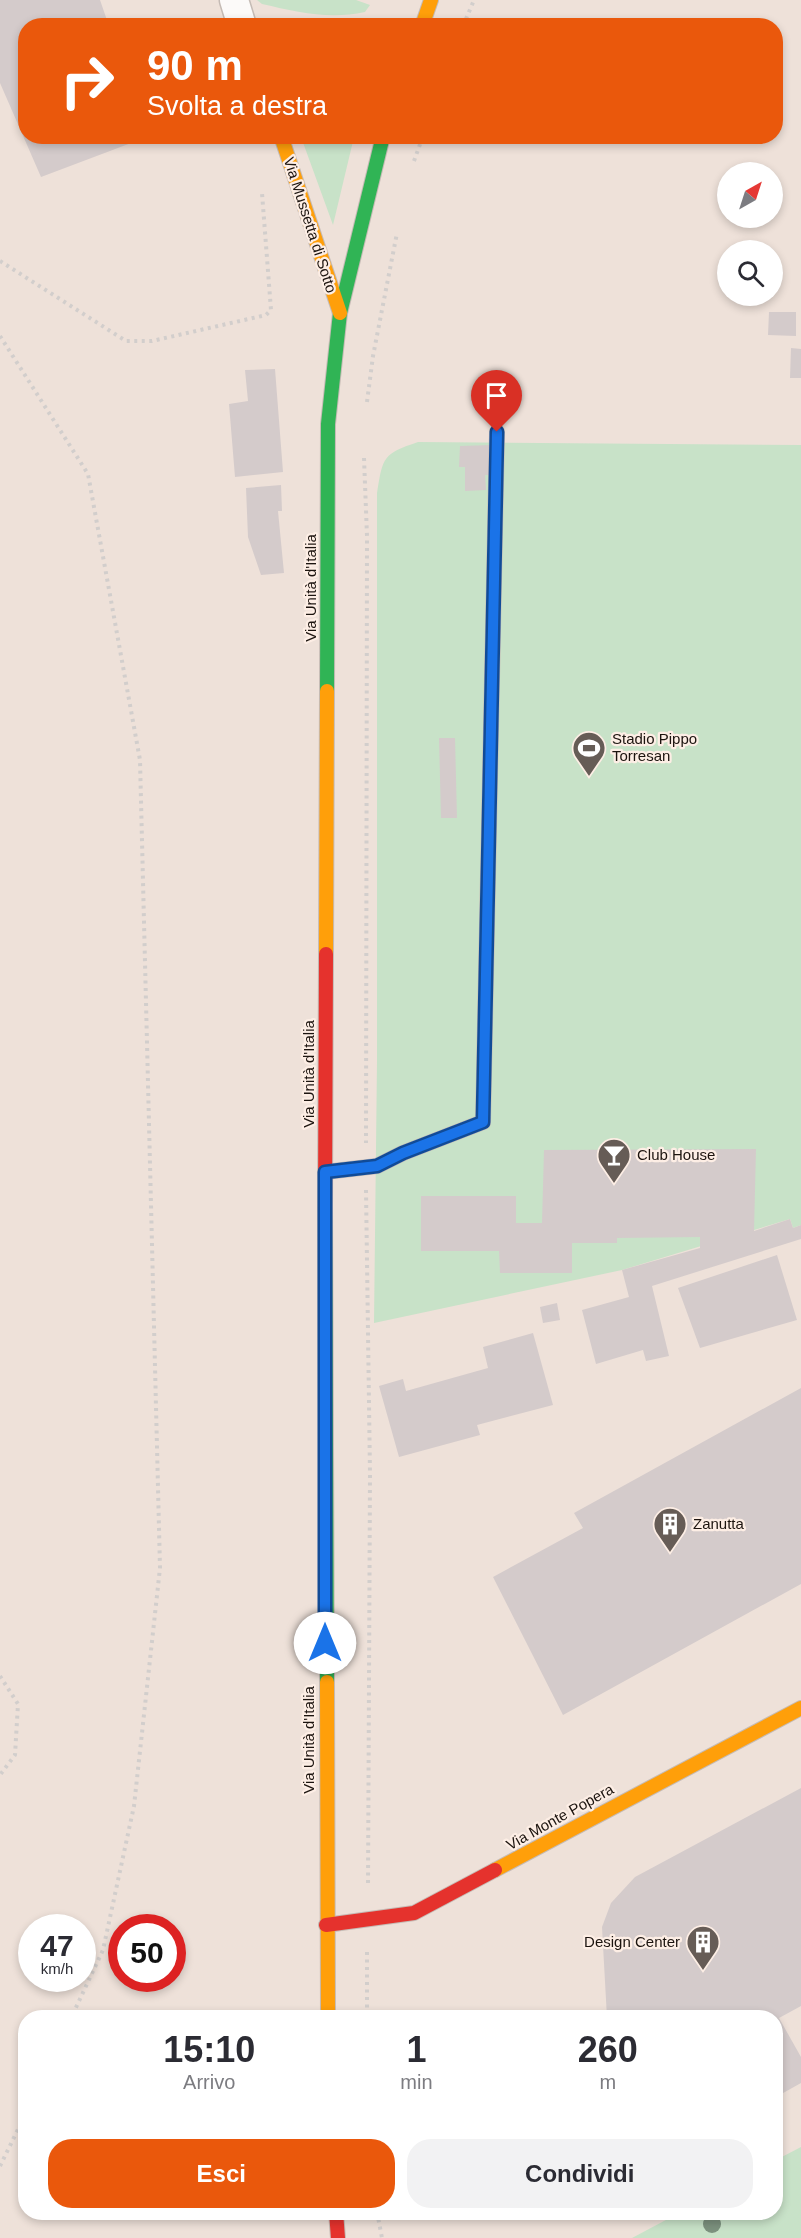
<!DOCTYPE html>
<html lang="it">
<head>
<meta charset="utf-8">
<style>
	:root { --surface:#fff; --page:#f2f2f3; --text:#2b2b33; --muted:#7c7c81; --accent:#ea580c }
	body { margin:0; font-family:Helvetica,sans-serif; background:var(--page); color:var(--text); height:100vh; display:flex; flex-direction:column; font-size:22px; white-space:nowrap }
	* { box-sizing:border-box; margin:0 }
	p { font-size:20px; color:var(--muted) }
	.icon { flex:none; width:33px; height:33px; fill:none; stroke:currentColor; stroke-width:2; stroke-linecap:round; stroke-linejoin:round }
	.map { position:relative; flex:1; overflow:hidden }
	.details { position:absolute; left:18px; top:2010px; width:765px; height:210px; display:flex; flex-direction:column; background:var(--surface); border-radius:24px; box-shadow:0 3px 9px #0003 }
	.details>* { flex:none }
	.top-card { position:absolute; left:18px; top:18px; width:765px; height:126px; border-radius:24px; box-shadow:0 3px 9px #0003; background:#ea580c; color:#fff; overflow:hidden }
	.needle { width:39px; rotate:39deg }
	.controls { position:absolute; left:717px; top:162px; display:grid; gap:12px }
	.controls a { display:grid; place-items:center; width:66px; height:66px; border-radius:50%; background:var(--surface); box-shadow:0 3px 9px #0003; font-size:30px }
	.speed { position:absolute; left:18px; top:1914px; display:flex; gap:12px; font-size:30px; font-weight:700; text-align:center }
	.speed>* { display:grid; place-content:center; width:78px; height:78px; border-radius:50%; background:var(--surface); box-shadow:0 3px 9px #0003; line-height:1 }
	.speed small { font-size:15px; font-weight:400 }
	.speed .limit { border:9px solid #d22; background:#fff; color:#111 }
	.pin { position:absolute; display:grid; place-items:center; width:51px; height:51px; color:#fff; margin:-62px -26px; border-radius:50% 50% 50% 0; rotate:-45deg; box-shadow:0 0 6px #0007 }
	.pin .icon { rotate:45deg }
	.me { position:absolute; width:66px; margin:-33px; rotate:0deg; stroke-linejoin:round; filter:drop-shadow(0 0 4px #0008) }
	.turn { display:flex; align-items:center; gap:21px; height:126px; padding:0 30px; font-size:27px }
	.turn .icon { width:78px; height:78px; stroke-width:2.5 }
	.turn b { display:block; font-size:42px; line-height:51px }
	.eta { display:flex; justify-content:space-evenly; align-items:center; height:102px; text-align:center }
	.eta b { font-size:36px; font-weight:800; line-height:42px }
	.cta { display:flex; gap:12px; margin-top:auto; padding:12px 30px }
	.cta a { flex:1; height:69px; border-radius:24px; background:var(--accent); color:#fff; font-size:24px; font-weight:800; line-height:69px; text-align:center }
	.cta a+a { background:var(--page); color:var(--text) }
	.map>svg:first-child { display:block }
</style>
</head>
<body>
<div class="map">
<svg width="801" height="2238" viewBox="0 0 801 2238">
	<rect width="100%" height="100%" fill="#eee1d9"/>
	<path fill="#c8e2c8" d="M257,0H356L370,5L365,12C329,20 297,12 262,4Z
		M301,137H354L333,225Z
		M418,442L801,445V1225L793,1228L790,1219L622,1270L374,1323L377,1061V493C383,456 383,454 418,442Z
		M801,2147V2238H632L679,2213L776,2212V2160Z"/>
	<path fill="#d4cbcb" d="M0,0H100L109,26H26V136L147,137L41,177L0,83Z
		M769,312H796V336L768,335Z
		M791,348L801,349V378H790Z
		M275,369L283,472L235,477L229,404L248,401L245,370Z
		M492,445L491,475H485L486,490L465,491V467H459L460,446Z
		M281,485L282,511H278L284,573L261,575L248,537L246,488Z
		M439,738H455L457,818H441Z
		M756,1149L754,1231L790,1219L793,1228L801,1225V1239L652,1286L669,1356L646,1361L643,1350L596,1364L582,1310L629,1297L622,1270L700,1248V1237L617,1238V1243H572V1273H500L499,1251H421V1196H516V1223H542L544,1150Z
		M777,1255L797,1320L700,1348L678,1288Z
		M557,1303L560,1320L543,1323L540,1307Z
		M533,1333L553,1405L477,1425L480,1435L399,1457L379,1386L403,1379L406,1391L488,1368L483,1347Z
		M801,1388V1584L563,1715L493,1577L583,1528L574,1513Z
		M801,1788V2006L779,2018L801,2057V2083L776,2097V2018H607L602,1927L611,1903L635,1877Z"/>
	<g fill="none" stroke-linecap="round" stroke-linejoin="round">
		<defs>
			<path id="lane" d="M325,1172L377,1166L403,1153L483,1122L497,432"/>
			<path id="street" d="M234,0L242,26"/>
			<path id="fast" d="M327,691L328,424L340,313L383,136
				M325,1208L327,1682"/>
			<path id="slow" d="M422,26L431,0
				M281,136L340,313
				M326,954L327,691
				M327,1682L328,2018
				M495,1870L801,1708"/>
			<path id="jam" d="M325,1208L326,954
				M326,1925L414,1913L495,1870
				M336,2212L338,2238"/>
		</defs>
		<use href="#lane" stroke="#c5bbb5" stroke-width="16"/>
		<use href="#street" stroke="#c5bbb5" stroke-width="31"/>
		<use href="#fast" stroke="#c5bbb5" stroke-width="16"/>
		<use href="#slow" stroke="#c5bbb5" stroke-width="16"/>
		<use href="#jam" stroke="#c5bbb5" stroke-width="16"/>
		<path stroke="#d2cecc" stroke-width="4" stroke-dasharray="3 4.5" stroke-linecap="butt" d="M463,26L474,0
			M414,161L423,136
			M0,261L126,341H152L266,315L271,310L262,193
			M0,336L88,474L140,760L160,1568L134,1806L103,1950L71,2018
			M367,402L373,356L397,233
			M364,458L367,536L366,1143
			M366,1190L370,1474L368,1887
			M0,1676L18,1704L15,1755L0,1775
			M367,1952V2018
			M0,2166L26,2113
			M377,2212L382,2238"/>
		<use href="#lane" stroke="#fcfaf9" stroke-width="14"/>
		<use href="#street" stroke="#fcfaf9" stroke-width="28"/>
		<use href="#fast" stroke="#30b455" stroke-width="14"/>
		<use href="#slow" stroke="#ff9f0a" stroke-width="14"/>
		<use href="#jam" stroke="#e5322d" stroke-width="14"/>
	</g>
	<circle fill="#7c917e" cx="712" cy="2224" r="9"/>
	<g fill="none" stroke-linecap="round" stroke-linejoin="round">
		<defs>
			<path id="route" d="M325,1643V1172L377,1166L403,1153L483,1122L497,432"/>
		</defs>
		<use href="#route" stroke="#114b97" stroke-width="15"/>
		<use href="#route" stroke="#1a73e8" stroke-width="10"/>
	</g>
	<defs>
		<symbol id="stadium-pin" viewBox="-11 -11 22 30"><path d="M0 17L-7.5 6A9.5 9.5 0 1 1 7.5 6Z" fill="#665c56" stroke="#fdeee5"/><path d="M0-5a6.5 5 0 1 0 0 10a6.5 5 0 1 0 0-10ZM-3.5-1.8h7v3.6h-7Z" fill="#fff"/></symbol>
		<symbol id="bar-pin" viewBox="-11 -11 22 30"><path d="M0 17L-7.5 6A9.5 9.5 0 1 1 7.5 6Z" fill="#665c56" stroke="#fdeee5"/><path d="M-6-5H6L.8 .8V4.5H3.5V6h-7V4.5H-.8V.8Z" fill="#fff"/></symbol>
		<symbol id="building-pin" viewBox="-11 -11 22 30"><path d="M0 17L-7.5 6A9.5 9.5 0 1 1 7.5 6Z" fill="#665c56" stroke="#fdeee5"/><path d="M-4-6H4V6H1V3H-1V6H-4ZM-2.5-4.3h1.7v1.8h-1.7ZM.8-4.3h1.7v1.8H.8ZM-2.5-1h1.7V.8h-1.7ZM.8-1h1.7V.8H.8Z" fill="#fff"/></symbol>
	</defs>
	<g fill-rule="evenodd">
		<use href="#stadium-pin" x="570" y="729" width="38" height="52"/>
		<use href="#bar-pin" x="595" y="1136" width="38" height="52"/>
		<use href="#building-pin" x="651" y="1505" width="38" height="52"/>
		<use href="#building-pin" x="684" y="1923" width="38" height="52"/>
	</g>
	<g text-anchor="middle" stroke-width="4.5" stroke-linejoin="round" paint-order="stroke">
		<g font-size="15" fill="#1c140f" stroke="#fdeee5">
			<text transform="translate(310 225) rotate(72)" y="5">Via Mussetta di Sotto</text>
			<text transform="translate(311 588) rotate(-90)" y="5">Via Unità d'Italia</text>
			<text transform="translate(309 1074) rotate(-90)" y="5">Via Unità d'Italia</text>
			<text transform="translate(309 1740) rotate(-90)" y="5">Via Unità d'Italia</text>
			<text transform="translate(560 1817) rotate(-29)" y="5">Via Monte Popera</text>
		</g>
		<g font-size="15" fill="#1c140f" stroke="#fdeee5" text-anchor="start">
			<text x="612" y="744">Stadio Pippo<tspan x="612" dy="17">Torresan</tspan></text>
			<text x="637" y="1160">Club House</text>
			<text x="693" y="1529">Zanutta</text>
			<text x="680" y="1947" text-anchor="end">Design Center</text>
		</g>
	</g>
</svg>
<div class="controls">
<a><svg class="needle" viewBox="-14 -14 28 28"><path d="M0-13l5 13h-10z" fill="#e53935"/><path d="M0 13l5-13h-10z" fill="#7c7c81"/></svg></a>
<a><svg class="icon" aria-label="search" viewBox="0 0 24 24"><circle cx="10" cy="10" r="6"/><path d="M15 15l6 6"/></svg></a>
</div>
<div class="speed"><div>47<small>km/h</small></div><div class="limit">50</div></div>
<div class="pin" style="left:497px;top:432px;background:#d93025"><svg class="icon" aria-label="arrive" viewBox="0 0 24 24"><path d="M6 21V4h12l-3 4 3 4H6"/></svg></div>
<svg class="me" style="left:325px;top:1643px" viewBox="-20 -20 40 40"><circle r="19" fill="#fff"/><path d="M0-13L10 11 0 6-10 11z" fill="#1a73e8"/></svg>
<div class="top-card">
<div class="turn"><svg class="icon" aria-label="right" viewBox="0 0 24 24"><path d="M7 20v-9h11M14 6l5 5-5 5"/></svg><div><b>90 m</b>Svolta a destra</div></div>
</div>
<section class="details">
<div class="eta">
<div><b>15:10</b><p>Arrivo</p></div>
<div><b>1</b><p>min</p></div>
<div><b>260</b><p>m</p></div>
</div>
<div class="cta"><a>Esci</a><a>Condividi</a></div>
</section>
</div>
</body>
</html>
